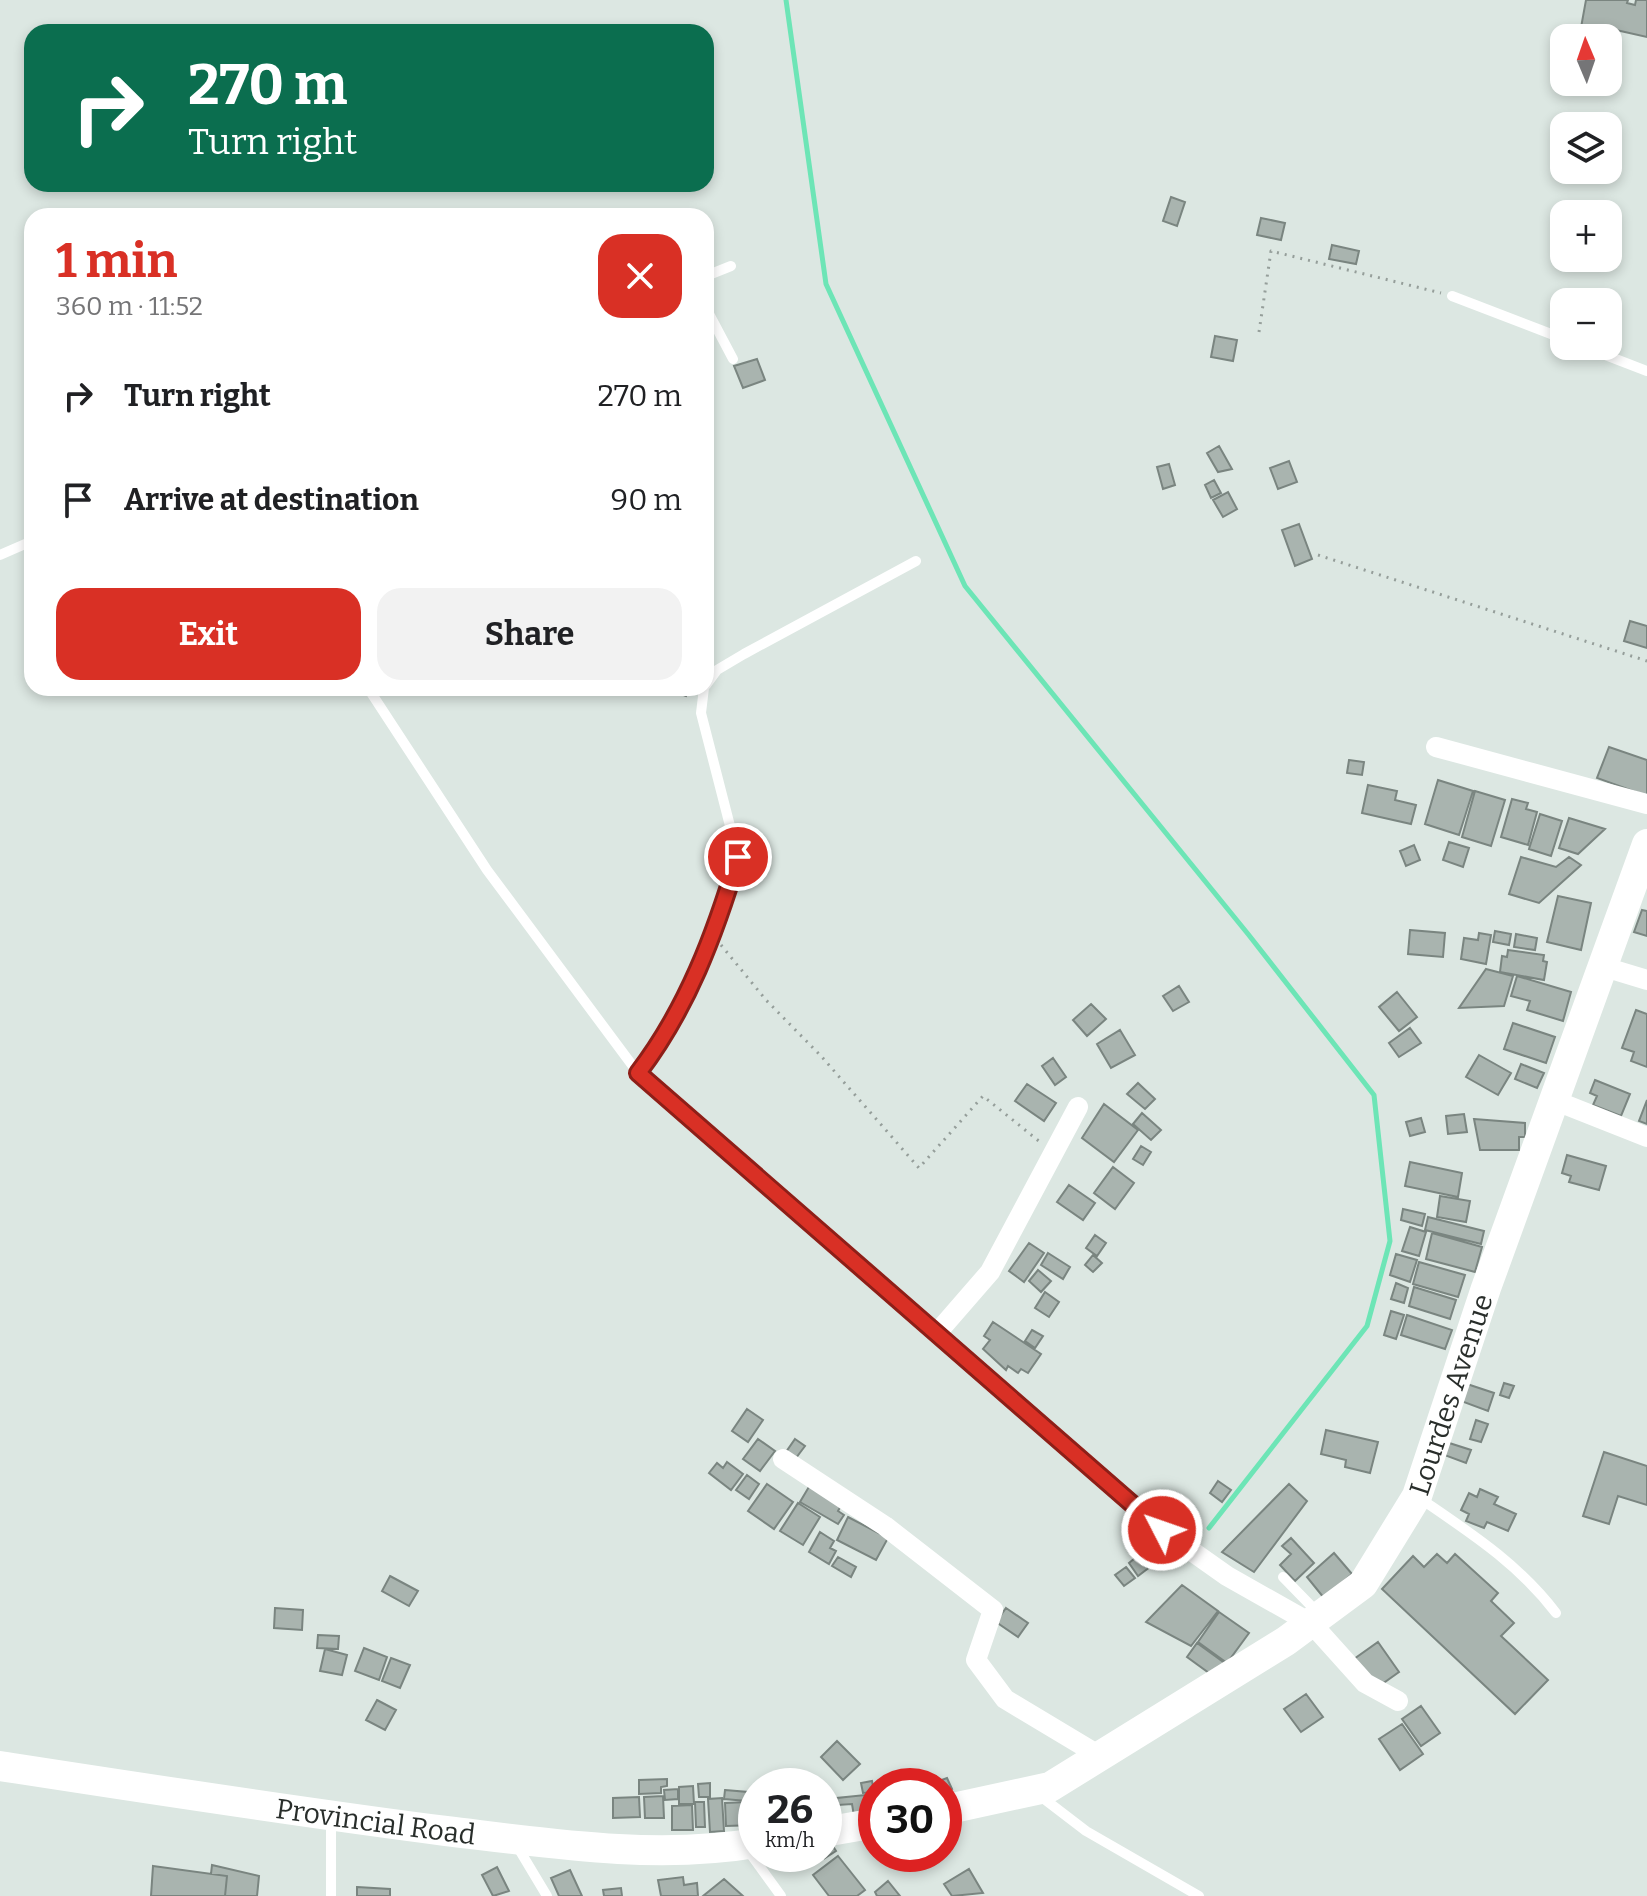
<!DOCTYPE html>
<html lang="en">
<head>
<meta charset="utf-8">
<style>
	:root { --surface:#fff; --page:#f2f2f2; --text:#202124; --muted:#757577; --accent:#d93025 }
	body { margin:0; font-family:Bitter,serif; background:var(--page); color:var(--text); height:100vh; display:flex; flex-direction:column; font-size:30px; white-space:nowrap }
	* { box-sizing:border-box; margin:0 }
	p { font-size:26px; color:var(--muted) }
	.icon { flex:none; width:44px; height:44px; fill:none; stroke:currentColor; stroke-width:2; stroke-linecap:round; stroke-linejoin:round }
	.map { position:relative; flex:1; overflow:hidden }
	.drawer { position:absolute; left:24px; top:208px; width:690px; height:488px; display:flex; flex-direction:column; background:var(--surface); border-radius:24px; box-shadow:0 4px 12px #0003 }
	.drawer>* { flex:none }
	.guide { position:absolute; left:24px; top:24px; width:690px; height:168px; border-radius:24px; box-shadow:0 4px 12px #0003; background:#0b6e4f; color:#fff; overflow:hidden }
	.needle { width:52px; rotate:358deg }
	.tools { position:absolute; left:1550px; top:24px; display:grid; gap:16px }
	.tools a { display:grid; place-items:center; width:72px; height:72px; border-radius:16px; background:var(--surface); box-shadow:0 4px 12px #0003; font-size:40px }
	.speed { position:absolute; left:738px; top:1768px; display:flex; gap:16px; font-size:40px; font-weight:700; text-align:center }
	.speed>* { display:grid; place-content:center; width:104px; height:104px; border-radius:50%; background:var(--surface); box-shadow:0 4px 12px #0003; line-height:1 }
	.speed small { font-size:20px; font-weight:400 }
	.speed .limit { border:12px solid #d22; background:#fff; color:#111 }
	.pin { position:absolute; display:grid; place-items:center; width:68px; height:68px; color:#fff; margin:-34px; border:4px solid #fff; border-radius:50%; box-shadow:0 2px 8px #0007 }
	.me { position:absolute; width:88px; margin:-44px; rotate:311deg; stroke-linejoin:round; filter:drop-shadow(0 0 6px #0008) }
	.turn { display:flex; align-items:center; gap:28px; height:168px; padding:0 32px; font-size:36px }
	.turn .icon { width:104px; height:104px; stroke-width:2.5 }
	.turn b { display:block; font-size:56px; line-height:68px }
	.round { display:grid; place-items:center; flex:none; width:84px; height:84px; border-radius:24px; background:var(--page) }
	.summary { display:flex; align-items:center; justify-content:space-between; height:136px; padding:0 32px }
	h1 { font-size:48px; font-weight:700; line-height:60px; color:var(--accent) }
	.cta { display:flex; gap:16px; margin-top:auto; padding:16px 32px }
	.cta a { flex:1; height:92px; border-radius:24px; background:var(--accent); color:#fff; font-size:32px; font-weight:700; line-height:92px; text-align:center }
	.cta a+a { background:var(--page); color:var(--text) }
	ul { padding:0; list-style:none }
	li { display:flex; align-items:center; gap:24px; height:104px; padding:0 32px }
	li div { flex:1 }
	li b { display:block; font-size:30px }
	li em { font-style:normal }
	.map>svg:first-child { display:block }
</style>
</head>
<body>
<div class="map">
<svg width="1647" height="1896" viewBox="0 0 1647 1896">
	<rect width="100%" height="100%" fill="#dce7e2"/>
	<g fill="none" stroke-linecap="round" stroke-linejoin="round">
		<path stroke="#6de5b6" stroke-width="5" d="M786,0L826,284L965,586L1248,934L1374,1095L1390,1241L1367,1326L1209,1528"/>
	</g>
	<path fill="#a9b4af" stroke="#7a8580" stroke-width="2" d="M1586,0H1628L1627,3L1635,5L1636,0H1647V37L1616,30L1614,40L1580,33Z
		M1171,197L1185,202L1177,226L1163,221Z
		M1261,218L1285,223L1281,240L1257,235Z
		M1332,245L1359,251L1356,264L1329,259Z
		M1215,336L1237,340L1233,361L1211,357Z
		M757,359L765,380L743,388L734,366Z
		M1219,446L1232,469L1218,472L1207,453Z
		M1289,461L1297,482L1278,489L1270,468Z
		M1169,464L1175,485L1163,489L1157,467Z
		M1214,480L1221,493L1211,498L1205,485Z
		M1228,492L1237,509L1223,517L1213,500Z
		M1299,524L1312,559L1295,566L1282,530Z
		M1630,621L1647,626V648L1624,641Z
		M673,688H689L686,696L672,691Z
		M1609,747L1647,760V796L1597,778Z
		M1349,760L1364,762L1362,775L1347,773Z
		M1438,780L1473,791L1459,835L1425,824Z
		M1368,785L1397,791L1395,800L1416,805L1411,824L1362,813Z
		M1475,791L1505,800L1491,846L1462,837Z
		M1512,799L1528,803L1526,809L1537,812L1528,845L1501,837Z
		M1540,814L1562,821L1551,856L1529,849Z
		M1569,818L1605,829L1578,854L1559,848Z
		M1449,842L1469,848L1463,867L1443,860Z
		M1414,845L1420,860L1406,866L1400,851Z
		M1521,857L1556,867L1569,857L1581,865L1539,903L1509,894Z
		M1558,896L1591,903L1581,950L1547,942Z
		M1642,910L1647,911V936L1634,932Z
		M1410,930L1445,933L1443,957L1408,954Z
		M1495,931L1511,934L1509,945L1493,942Z
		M1479,933L1491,935L1486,964L1461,959L1464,938L1478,940Z
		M1516,934L1537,938L1535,950L1514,947Z
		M1508,950L1544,955L1543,961L1547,962L1544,980L1500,972L1502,956L1507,957Z
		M1486,969L1513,976L1504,1006L1459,1008Z
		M1517,976L1571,992L1563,1021L1527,1010L1530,1001L1511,996Z
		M1179,986L1189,1002L1173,1011L1163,996Z
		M1397,992L1417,1017L1399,1031L1379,1007Z
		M1091,1004L1106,1019L1087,1036L1073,1020Z
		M1636,1010L1647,1014V1067L1631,1061L1634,1052L1622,1048Z
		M1513,1023L1555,1037L1546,1063L1504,1049Z
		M1410,1028L1421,1043L1399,1057L1389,1043Z
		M1120,1030L1135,1055L1111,1068L1097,1044Z
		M1479,1055L1511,1073L1498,1095L1466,1077Z
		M1053,1058L1066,1077L1055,1085L1042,1066Z
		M1521,1064L1544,1073L1537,1088L1515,1079Z
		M1595,1080L1630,1094L1621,1116L1593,1105L1597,1096L1590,1093Z
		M1138,1083L1155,1099L1145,1109L1127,1094Z
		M1027,1084L1056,1103L1044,1121L1015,1101Z
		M1647,1100V1124L1639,1121Z
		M1104,1104L1138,1130L1114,1162L1082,1138Z
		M1142,1113L1161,1130L1151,1140L1133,1124Z
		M1464,1114L1467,1132L1448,1134L1446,1116Z
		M1421,1118L1425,1132L1410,1136L1406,1122Z
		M1474,1119L1525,1123V1137H1519V1150H1480Z
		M1141,1146L1151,1152L1143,1165L1133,1159Z
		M1567,1155L1606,1166L1599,1190L1569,1182L1571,1176L1562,1173Z
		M1410,1162L1462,1173L1458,1197L1405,1186Z
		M1113,1167L1134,1183L1115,1209L1094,1193Z
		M1069,1185L1095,1203L1083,1220L1057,1202Z
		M1440,1196L1470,1201L1466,1222L1437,1217Z
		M1403,1209L1425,1214L1422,1226L1401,1220Z
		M1428,1217L1484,1231L1481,1244L1425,1230Z
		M1410,1227L1426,1232L1419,1256L1402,1251Z
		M1432,1233L1482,1247L1475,1272L1426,1259Z
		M1095,1235L1106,1243L1097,1256L1086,1248Z
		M1029,1243L1044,1253L1024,1282L1009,1271Z
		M1048,1253L1070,1267L1063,1279L1041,1265Z
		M1396,1254L1417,1260L1410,1282L1390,1275Z
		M1093,1255L1102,1263L1093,1272L1085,1265Z
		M1419,1262L1465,1275L1458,1297L1413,1284Z
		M1038,1270L1051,1281L1041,1292L1029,1281Z
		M1396,1283L1408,1288L1404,1303L1391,1299Z
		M1414,1287L1456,1300L1450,1319L1409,1306Z
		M1045,1292L1059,1302L1049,1317L1035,1308Z
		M1391,1311L1404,1315L1396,1339L1384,1335Z
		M1407,1315L1452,1330L1445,1349L1401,1335Z
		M993,1322L1041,1354L1028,1373L1021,1369L1018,1373L1008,1366L1006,1370L983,1349L990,1340L984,1336Z
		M1032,1330L1043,1336L1035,1348L1025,1341Z
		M1504,1383L1514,1386L1509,1398L1500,1395Z
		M1467,1384L1494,1393L1488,1411L1461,1401Z
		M747,1409L763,1420L748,1442L732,1431Z
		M1476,1420L1488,1424L1481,1442L1470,1439Z
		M1326,1430L1378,1442L1370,1473L1345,1467L1346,1460L1321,1454Z
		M758,1439L775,1451L760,1471L743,1459Z
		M795,1439L805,1446L796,1458L786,1452Z
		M1443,1441L1471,1450L1466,1463L1439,1453Z
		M1604,1452L1647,1466V1505L1618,1496L1609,1524L1583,1516Z
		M727,1462L743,1474L731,1490L709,1473L717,1463L723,1468Z
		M747,1475L759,1484L749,1499L736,1490Z
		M1218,1481L1231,1490L1222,1502L1210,1493Z
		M767,1484L793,1502L774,1529L748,1511Z
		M1289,1484L1307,1501L1254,1572L1222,1552Z
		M810,1485L842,1504L838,1511L844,1515L838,1524L800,1502Z
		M1480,1489L1498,1497L1494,1504L1516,1514L1508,1531L1487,1522L1484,1528L1466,1521L1469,1514L1461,1510L1469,1493L1477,1497Z
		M798,1503L820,1517L803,1545L780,1531Z
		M848,1517L888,1538L876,1560L837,1540Z
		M820,1532L834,1541L830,1548L836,1551L829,1564L809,1552Z
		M1291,1538L1314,1563L1295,1581L1280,1565L1291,1554L1282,1546Z
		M1145,1550L1155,1563L1138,1576L1129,1563Z
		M1334,1553L1352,1574L1324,1598L1307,1577Z
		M1437,1554L1447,1563L1455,1554L1498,1593L1491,1601L1514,1623L1501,1636L1548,1680L1515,1714L1382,1589L1413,1556L1424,1567Z
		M838,1557L856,1567L851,1577L832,1566Z
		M1126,1567L1135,1578L1124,1586L1115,1575Z
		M390,1576L418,1591L409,1606L382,1591Z
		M1182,1585L1218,1611L1191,1646L1146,1622Z
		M275,1608L303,1610L302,1630L274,1628Z
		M1006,1608L1028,1623L1018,1637L996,1622Z
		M1219,1612L1249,1633L1227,1663L1198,1642Z
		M318,1635L339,1636L338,1649L317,1648Z
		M1378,1642L1399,1672L1375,1689L1354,1659Z
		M1197,1643L1226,1664L1216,1678L1187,1657Z
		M364,1648L387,1657L379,1680L355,1671Z
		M325,1649L347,1655L342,1675L320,1671Z
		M391,1658L410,1665L400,1688L382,1681Z
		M1306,1694L1323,1717L1301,1732L1284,1709Z
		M377,1700L396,1710L385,1730L366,1720Z
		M1421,1706L1440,1733L1421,1746L1402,1719Z
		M1402,1724L1423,1754L1400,1770L1379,1739Z
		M837,1741L860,1764L843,1780L821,1757Z
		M947,1778L952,1789L944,1792V1786H937L936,1782Z
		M667,1779V1786L661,1787V1793L639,1794V1780Z
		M872,1781L874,1792L863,1793L861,1783Z
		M710,1783V1797H699L698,1784Z
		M693,1786L694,1804H679V1787Z
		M678,1789V1799L665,1800L664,1790Z
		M725,1790L748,1792L747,1801L724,1799Z
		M865,1795L867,1815L854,1816L852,1804L838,1805L837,1798Z
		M663,1796L664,1818H645L644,1797Z
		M876,1796V1814L869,1815L867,1797Z
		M639,1797L640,1817L613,1818V1798Z
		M722,1798L724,1831L710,1832L708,1799Z
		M695,1802H704L705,1827H696Z
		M747,1802L748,1811H756V1805V1825L726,1826L725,1803Z
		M692,1805L693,1830H672V1806Z
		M829,1840L836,1851L825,1858L824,1843Z
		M838,1856L865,1890L857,1896H829L813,1875Z
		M212,1865L259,1876L257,1896H225L227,1876L211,1874Z
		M153,1866L227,1876L225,1896H151Z
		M497,1867L509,1891L493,1896L482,1875Z
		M969,1869L983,1893L952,1896L944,1884Z
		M570,1870L582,1896H559L551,1878Z
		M683,1877L684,1885L697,1883L698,1896H661L658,1880Z
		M724,1879L743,1896H703Z
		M888,1881L900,1896H877L875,1892Z
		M357,1887L390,1889V1896H357Z
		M621,1888L622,1896H604L603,1890Z"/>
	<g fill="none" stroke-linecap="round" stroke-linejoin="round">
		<path stroke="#959e9a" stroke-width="3" stroke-dasharray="2 6" stroke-linecap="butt" d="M1259,332L1271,251L1441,293
			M1318,555L1647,661
			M721,945L766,1000L821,1056L919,1168L983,1096L1040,1142"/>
		<path stroke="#fff" stroke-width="10" d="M706,276L731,266
			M1452,296L1564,339
			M706,308L733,359
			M1582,346L1647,371
			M0,555L32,541
			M706,685L717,670L744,654L916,561
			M368,688L487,870L638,1073L662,1041L689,991L738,857L701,713L704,688
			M1418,1497C1469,1532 1518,1563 1556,1613
			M1283,1577L1318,1613
			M1039,1795L1086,1831L1199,1896
			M331,1819V1896
			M517,1846L547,1896
			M747,1849L781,1896"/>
		<path stroke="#fff" stroke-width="20" d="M1436,747L1647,804
			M1601,966L1647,980
			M638,1073L1162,1530L1227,1576L1312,1624L1365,1683L1398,1701
			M1556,1101L1647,1137
			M937,1333L990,1272L1078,1107
			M783,1459L885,1526L993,1610L976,1660L1005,1699L1100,1756"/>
		<g stroke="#fff" stroke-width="30">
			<path id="s1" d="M0,1766C149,1789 297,1812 446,1831C547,1843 655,1860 756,1843"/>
			<path id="s2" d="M944,1810L1050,1787L1286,1641L1363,1584L1417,1496L1486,1288L1647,844"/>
			<path d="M824,1832L876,1823"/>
		</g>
	</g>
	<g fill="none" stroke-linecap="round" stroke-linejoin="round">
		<defs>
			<path id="route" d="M738,857C715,934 687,1009 638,1073L1162,1530"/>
		</defs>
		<use href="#route" stroke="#8d1f18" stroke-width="20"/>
		<use href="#route" stroke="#d93025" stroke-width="14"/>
	</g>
	<g text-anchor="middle" stroke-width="7" stroke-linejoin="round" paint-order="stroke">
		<g font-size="28" fill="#292e2b" stroke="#dce7e2">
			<text dy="10" stroke="none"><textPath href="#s2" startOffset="692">Lourdes Avenue</textPath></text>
			<text dy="10" stroke="none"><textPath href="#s1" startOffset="380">Provincial Road</textPath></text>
		</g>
	</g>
</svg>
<div class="tools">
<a><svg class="needle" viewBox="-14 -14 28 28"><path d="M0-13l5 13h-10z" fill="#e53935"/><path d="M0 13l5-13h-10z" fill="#757577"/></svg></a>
<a><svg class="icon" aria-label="layers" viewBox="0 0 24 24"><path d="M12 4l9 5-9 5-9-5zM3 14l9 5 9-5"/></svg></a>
<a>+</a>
<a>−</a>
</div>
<div class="speed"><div>26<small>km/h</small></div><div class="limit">30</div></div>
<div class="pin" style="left:738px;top:857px;background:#d93025"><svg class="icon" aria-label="arrive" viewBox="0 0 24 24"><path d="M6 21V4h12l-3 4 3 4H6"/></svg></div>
<svg class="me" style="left:1162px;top:1530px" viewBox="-20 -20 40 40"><circle r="17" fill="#d93025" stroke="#fff" stroke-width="3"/><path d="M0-11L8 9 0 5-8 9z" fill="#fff"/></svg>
<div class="guide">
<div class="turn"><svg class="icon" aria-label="right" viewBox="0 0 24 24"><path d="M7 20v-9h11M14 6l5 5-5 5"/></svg><div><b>270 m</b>Turn right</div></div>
</div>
<section class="drawer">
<div class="summary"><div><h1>1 min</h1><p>360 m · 11:52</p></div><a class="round" style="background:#d93025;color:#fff"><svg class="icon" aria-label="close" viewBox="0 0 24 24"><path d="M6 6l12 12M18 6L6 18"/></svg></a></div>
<ul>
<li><svg class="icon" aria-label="right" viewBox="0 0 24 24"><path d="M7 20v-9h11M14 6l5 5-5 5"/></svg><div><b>Turn right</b></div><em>270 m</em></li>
<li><svg class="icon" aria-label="arrive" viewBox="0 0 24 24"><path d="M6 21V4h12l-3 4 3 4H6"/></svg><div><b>Arrive at destination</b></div><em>90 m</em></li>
</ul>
<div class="cta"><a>Exit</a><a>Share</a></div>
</section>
</div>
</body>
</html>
